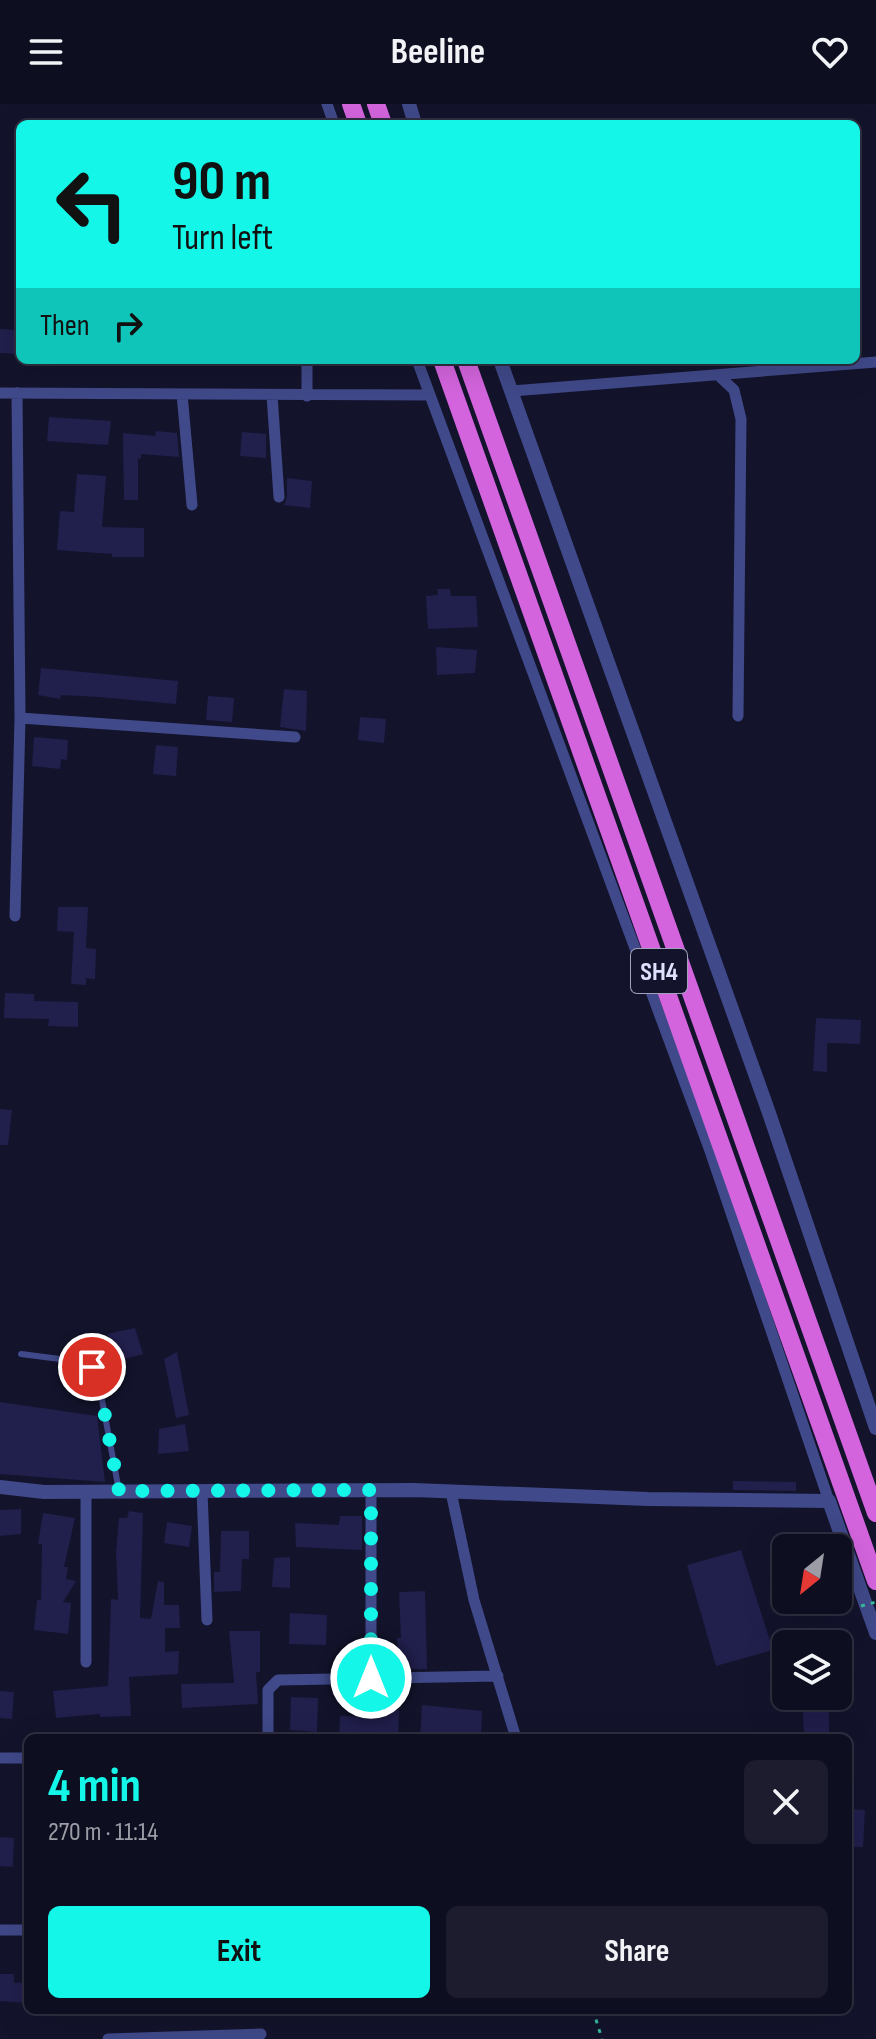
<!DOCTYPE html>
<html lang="en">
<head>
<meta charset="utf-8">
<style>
	:root { --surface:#0e0e21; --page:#1c1c2e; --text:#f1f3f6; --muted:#9b9ca5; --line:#2e2e3f; --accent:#13f6e8 }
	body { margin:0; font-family:"Sofia Sans Condensed",sans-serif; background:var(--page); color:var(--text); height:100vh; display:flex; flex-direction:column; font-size:30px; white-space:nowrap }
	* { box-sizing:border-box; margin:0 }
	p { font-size:26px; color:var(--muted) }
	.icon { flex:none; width:44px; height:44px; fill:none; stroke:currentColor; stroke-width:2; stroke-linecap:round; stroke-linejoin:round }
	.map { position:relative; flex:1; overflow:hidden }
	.details { position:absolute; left:24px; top:1630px; width:828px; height:280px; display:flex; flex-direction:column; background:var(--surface); border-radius:12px; box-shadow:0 8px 32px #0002,0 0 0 2px var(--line) }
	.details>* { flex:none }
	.hud { position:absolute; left:16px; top:16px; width:844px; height:244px; border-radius:12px; box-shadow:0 8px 32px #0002,0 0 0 2px var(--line); background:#13f6e8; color:#111; overflow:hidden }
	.needle { width:52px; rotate:210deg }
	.controls { position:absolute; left:772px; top:1430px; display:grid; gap:16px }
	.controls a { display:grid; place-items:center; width:80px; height:80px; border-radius:12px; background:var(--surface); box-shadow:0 8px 32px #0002,0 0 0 2px var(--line); font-size:40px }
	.pin { position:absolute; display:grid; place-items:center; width:68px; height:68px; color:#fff; margin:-34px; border:4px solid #fff; border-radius:50%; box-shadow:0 2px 8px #0007 }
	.me { position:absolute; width:88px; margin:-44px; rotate:0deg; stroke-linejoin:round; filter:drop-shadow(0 0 6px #0008) }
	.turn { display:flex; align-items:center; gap:28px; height:168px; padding:0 24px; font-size:36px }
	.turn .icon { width:104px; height:104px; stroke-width:2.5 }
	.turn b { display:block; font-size:56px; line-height:68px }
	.then { display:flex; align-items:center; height:76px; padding:0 24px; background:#0003; gap:16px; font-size:30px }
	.round { display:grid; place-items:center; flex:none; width:84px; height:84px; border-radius:12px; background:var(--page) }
	.head { display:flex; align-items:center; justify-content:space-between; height:136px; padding:0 24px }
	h1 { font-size:48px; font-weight:700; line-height:60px; color:var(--accent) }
	.action { display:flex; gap:16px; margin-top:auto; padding:16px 24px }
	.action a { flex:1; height:92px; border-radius:12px; background:var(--accent); color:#111; font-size:32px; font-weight:700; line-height:92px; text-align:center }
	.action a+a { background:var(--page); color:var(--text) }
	header { display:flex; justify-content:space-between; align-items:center; height:104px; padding:0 24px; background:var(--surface); font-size:36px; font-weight:700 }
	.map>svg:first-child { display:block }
</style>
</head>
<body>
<header><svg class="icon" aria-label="menu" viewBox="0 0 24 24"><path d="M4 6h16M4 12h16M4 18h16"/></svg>Beeline<svg class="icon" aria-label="heart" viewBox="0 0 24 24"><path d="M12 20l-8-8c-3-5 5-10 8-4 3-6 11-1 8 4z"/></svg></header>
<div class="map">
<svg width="876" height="1935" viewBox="0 0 876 1935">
	<rect width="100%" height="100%" fill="#13132c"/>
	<path fill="#211f4c" d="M0,225L20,226V250L0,249Z
		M49,313L111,317L108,341L47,337Z
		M156,327L177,329L179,353L141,350V355L138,354V396H124L123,329L155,332Z
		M242,328L266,330V354L240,352Z
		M77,370L106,372L102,423L144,424V453H112V450L57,446L60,407L74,408Z
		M287,374L312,377L310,404L284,401L287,393Z
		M437,485H450L451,492H476L478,523L428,525L426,492L438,491Z
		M436,543L477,546L475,569L437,571Z
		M41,564L178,577L176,600L99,593L61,591L60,595L38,591Z
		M284,585L307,587L306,627L280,623Z
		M208,592L234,594L232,618L206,616Z
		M360,613L386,615L384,639L358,636Z
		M34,633L68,636L67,656L61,655L60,665L32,662Z
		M156,641L178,643L176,672L153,670Z
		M58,803H88L86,844L96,845L95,875L86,874V881L71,880L74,828L57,827Z
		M5,889L34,890V897L78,898V923L48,922L49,915L4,914Z
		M816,914L861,916L860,940L827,939V968L813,967Z
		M0,1005L12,1006L8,1041H0Z
		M135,1224L143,1250L117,1257L107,1230Z
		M177,1248L189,1311L176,1314L164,1255Z
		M0,1298L97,1312L105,1378L0,1370Z
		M185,1320L189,1347L158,1350L159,1325Z
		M733,1377L796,1378V1387L733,1386Z
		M21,1405V1430L0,1432V1406Z
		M129,1407L143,1409L140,1514L151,1515L158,1477L164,1478V1501H179L180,1524H165V1548L179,1547L178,1570L129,1573L131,1612L100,1613V1610L56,1614L53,1587L108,1582L111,1495L118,1496L116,1449L119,1414H127Z
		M43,1409L75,1414L64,1463H68L66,1475L76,1477L63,1498L71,1499L68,1530L34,1526L37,1496H41L42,1440H38Z
		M340,1412H362V1446L296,1443L295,1419L339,1421Z
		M167,1418L192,1422L189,1443L164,1439Z
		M221,1427H249V1455H242L241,1487L214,1488V1468H220Z
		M741,1446L773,1546L716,1562L687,1461Z
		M290,1453V1484L272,1483L274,1454Z
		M425,1487L427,1565H399L397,1534H401L399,1488Z
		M290,1509L327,1511L326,1541L289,1540Z
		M229,1527H260V1568H256L258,1600L182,1604L181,1580L234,1579Z
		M0,1587L14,1588L12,1615L0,1614Z
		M291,1593L318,1594L317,1628L290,1626Z
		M802,1594L829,1595V1631H804Z
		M422,1601L482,1607L481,1632L447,1630V1634H420Z
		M373,1605L399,1606L398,1634H339L340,1612L372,1613Z
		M848,1705L865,1706L863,1743H848Z
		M0,1733L14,1734L13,1763L0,1762Z
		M0,1870H14V1879L28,1878V1899L0,1897Z"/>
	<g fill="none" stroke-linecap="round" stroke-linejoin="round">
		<path stroke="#36ba9d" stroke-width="3" stroke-dasharray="4 6" stroke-linecap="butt" d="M593,1906L602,1935"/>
		<path stroke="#404989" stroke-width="6" d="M21,1250L83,1258L97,1269L119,1387"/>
		<path stroke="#404989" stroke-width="11" d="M327,0L334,20
			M417,256L709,1044L829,1397
			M718,271L734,286L741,315L738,612
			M512,287L876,258
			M0,289L429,291
			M182,290L192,401
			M272,291L279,393
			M307,292V256
			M20,614L295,633
			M15,812L20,614L17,289
			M371,1386V1574
			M202,1387L207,1516
			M451,1388L474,1496L516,1634
			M86,1558V1388
			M268,1634V1586L278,1576L498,1572
			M0,1654H28
			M0,1826H28
			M108,1935L261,1930"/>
		<path stroke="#404989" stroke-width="14" d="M409,0L415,20
			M500,256L769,1009L876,1324
			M0,1383L44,1388L414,1386L648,1395L829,1397L876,1529"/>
		<path stroke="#d364dd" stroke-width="18" d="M351,0L358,20
			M376,0L383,20
			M442,256L876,1477
			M466,256L876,1409"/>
		<path stroke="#36ba9d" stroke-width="3" stroke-dasharray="4 6" stroke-linecap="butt" d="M861,1502L876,1498"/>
	</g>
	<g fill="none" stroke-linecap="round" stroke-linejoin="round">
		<path stroke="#13f6e8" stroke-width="14" stroke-dasharray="0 25.2" d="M92,1263L97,1269L119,1387L371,1386V1574"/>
	</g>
	<g text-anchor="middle" stroke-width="6" stroke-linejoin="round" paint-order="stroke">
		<rect fill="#13132c" stroke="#a2a2bf" stroke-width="2" x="631" y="845" width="56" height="44" rx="6"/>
		<g font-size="26" font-weight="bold" fill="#dfe0fe">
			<text x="659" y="876">SH4</text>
		</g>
	</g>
</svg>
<div class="controls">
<a><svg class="needle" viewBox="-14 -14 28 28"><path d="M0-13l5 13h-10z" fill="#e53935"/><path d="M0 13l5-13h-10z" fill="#9b9ca5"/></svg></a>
<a><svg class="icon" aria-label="layers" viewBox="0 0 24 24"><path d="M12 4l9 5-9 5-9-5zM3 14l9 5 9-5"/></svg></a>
</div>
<div class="pin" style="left:92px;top:1263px;background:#d93025"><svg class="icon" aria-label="arrive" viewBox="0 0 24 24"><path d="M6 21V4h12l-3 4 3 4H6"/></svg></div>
<svg class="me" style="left:371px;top:1574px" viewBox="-20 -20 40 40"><circle r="17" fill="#13f6e8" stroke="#fff" stroke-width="3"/><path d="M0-11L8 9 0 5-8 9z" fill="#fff"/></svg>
<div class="hud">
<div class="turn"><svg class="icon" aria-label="left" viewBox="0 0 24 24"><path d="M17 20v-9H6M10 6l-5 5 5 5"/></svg><div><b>90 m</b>Turn left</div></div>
<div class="then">Then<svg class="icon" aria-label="right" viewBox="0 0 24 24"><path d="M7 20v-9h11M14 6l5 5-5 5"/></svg></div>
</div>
<section class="details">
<div class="head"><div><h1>4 min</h1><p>270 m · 11:14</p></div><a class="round"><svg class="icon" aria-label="close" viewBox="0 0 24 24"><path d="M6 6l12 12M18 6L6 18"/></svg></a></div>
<div class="action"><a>Exit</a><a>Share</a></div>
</section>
</div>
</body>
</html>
